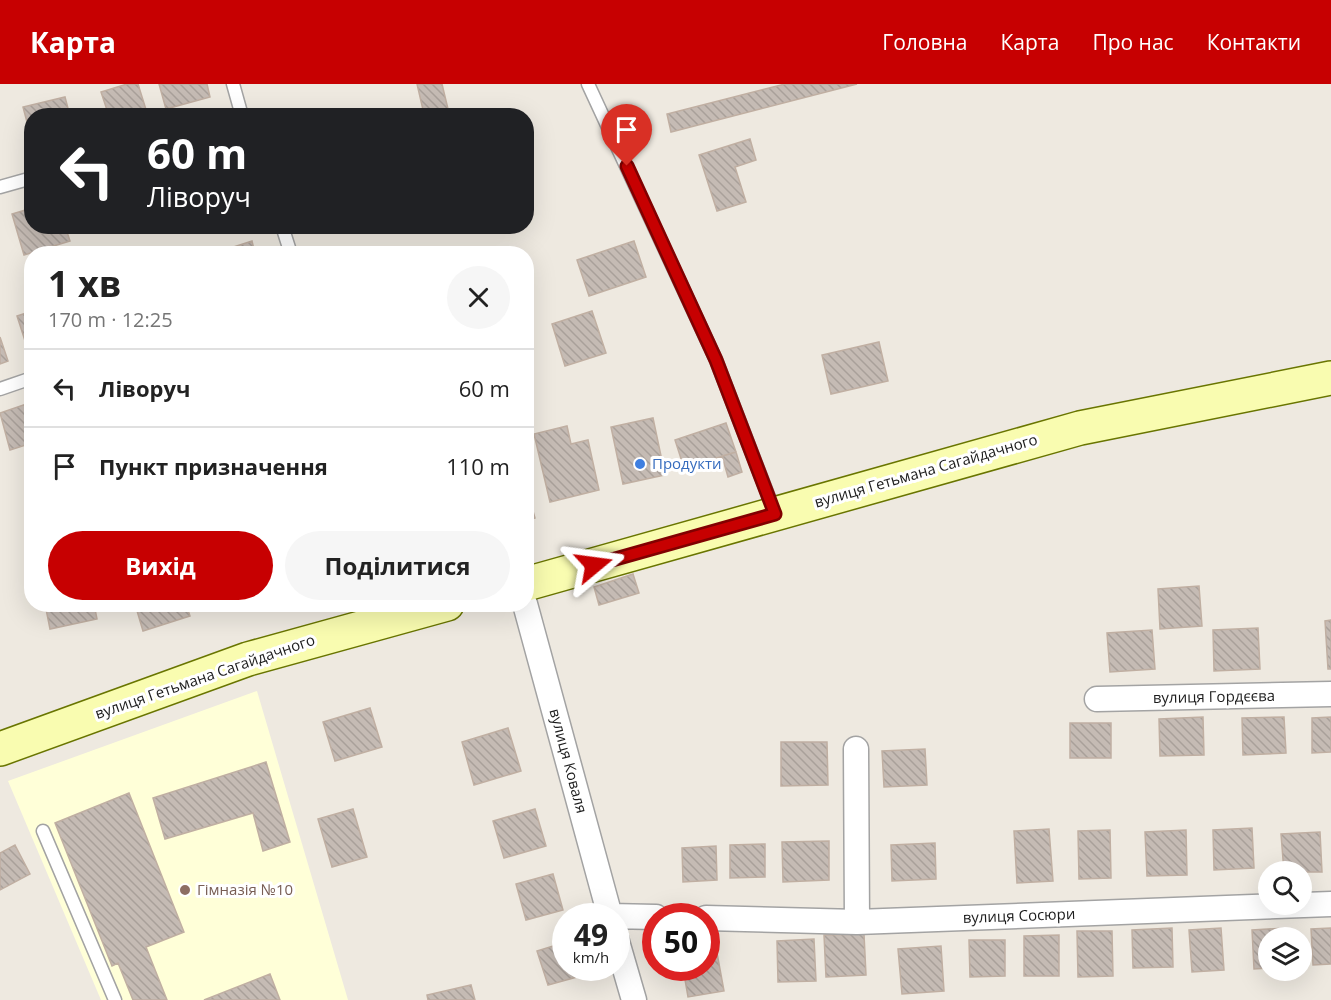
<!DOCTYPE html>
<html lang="uk">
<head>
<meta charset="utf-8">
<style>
	:root { --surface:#fff; --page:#f6f6f6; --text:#222; --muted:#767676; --line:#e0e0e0; --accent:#c70001 }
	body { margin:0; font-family:"Open Sans",sans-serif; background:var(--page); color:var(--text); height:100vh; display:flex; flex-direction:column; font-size:22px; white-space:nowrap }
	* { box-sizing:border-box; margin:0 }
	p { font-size:20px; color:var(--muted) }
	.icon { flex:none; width:33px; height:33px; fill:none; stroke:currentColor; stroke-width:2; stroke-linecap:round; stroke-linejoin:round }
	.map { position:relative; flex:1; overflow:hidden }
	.sheet { position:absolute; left:24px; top:162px; width:510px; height:366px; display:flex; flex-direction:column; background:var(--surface); border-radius:24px; box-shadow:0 6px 24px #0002 }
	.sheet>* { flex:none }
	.guide { position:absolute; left:24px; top:24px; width:510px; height:126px; border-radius:24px; box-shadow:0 6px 24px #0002; background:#202124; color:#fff; overflow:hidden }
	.controls { position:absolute; left:1258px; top:777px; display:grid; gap:12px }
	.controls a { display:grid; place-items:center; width:54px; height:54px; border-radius:50%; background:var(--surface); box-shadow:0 6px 24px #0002; font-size:30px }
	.speed { position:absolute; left:552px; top:819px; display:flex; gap:12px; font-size:30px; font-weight:700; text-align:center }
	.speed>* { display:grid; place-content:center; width:78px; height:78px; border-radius:50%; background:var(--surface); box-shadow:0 6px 24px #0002; line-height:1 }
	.speed small { font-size:15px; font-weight:400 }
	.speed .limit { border:9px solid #d22; background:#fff; color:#111 }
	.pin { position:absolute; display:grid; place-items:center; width:51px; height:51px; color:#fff; margin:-62px -26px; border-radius:50% 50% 50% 0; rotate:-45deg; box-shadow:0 0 6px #0007 }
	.pin .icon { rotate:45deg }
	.me { position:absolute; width:66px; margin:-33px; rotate:74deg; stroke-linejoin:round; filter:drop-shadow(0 0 4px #0008) }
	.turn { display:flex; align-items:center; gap:21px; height:126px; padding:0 24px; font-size:27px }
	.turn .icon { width:78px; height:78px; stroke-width:2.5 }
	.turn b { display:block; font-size:42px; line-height:51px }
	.round { display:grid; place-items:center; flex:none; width:63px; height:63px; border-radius:32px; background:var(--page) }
	.summary { display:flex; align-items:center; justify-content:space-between; height:102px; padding:0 24px }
	h1 { font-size:36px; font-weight:700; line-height:45px }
	.action { display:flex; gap:12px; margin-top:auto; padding:12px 24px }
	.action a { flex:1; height:69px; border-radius:36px; background:var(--accent); color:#fff; font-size:24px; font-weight:700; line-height:69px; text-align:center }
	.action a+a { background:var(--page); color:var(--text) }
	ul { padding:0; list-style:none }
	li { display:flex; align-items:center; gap:18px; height:78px; padding:0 24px; border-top:2px solid var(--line) }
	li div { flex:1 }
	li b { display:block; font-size:22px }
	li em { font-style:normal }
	header { display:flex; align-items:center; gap:36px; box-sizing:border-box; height:84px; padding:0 30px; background:var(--accent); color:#fff }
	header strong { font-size:28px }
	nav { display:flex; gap:33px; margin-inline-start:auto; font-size:21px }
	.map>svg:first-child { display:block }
</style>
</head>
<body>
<header>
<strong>Карта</strong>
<nav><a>Головна</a><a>Карта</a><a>Про нас</a><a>Контакти</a></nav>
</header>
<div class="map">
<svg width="1331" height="916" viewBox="0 0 1331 916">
	<defs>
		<pattern id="building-back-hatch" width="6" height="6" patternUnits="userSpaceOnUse" patternTransform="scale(1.5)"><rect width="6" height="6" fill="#c5bbb4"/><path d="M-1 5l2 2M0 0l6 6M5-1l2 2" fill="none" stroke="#a9a09a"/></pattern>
	</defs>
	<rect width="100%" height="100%" fill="#eee9e0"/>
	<path fill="#ffffd8" d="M257,607L348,916H101L8,697Z"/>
	<path fill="url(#building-back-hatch)" stroke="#c0afa2" stroke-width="1.5" d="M127,0H138L148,32H109L101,8Z
		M159,0H207L210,13L166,25Z
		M417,0H442L448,25L424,30Z
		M785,0H857L671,48L667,30Z
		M65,13L70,32H32V57L23,23Z
		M750,55L756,76L735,83L746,118L717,127L699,71Z
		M32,124V142H65L70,157L24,171L12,130Z
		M252,157L255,170H212Z
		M634,157L646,193L589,212L577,176Z
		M32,227V265L28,266L17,232Z
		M592,227L606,269L565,282L552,240Z
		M0,253L8,277L0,280Z
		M879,258L888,297L831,310L822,271Z
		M32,318V359L10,366L0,329Z
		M653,334L665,391L623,400L611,343Z
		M726,339L736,368L684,384L675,356Z
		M567,342L571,360L588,356L599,406L550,418L534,350Z
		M736,368L742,388L728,393L722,372Z
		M526,403L535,434L526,437Z
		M633,490L639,509L599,521L594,503Z
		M1199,502L1202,542L1160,545L1158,505Z
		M45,520H94L97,535L50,545Z
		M135,520H186L190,532L143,547Z
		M1331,536V585H1328L1325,537Z
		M1258,544L1260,585L1214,587L1213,546Z
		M1152,546L1155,585L1110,588L1107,549Z
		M370,624L382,663L335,677L323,638Z
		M1203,633L1204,671L1160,672L1159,635Z
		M1284,633L1286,669L1243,671L1242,634Z
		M1331,633V668L1312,669V634Z
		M1070,639H1111V674H1070Z
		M508,644L521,687L474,701L462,658Z
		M781,658H827L828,701L781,702Z
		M925,665L927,701L884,703L882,667Z
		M266,678L290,758L263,767L253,729L165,755L153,714Z
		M129,709L184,848L146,863L167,916H133L118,879L112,882L55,739Z
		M353,725L367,773L332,783L318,735Z
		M535,725L546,762L504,774L493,737Z
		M1252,744L1254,784L1214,786L1213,746Z
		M1049,745L1053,797L1017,799L1014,747Z
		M1110,746L1111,794L1079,795L1078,747Z
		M1186,746L1187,791L1147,792L1145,748Z
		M1320,748L1322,788H1284L1281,750Z
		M829,757V796L783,798L782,758Z
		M935,759L936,795L892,797L891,761Z
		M765,760V793L730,794V761Z
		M15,761L30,790L0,806V769Z
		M716,762L717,796L683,798L682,764Z
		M553,790L563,826L526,836L516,800Z
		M1172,844L1173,883L1133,884L1132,846Z
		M1221,844L1224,886L1192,888L1189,846Z
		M1285,844V854H1269V884L1254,885L1252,846Z
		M1331,844V880L1313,881L1311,845Z
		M1077,847H1112L1113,892L1078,893Z
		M864,850L866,891L826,893L824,851Z
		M1059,851V892H1024V852Z
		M814,855L816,897L778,898L777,857Z
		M969,856H1005V892L970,893Z
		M566,858V884H586L588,890L548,901L537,867Z
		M941,862L944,907L902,910L898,865Z
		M717,869L724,907L688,913L683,884H706V871Z
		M270,890L280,916H204Z
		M471,901L475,916H428L427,911Z"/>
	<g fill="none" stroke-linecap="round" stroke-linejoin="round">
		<defs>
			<path id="service" d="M233,0L242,32
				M588,0L716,276L775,429
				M0,103L32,94
				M282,142L291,170
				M0,305L32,294
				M43,747L115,916"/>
			<path id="minor" d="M525,520L610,832
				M1097,615L1331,610
				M856,665L857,838
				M610,832L656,833
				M706,834L857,838L1331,820
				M616,854L634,916"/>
			<path id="secondary" d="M526,500L1080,344L1331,294
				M0,665L248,575L447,520"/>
		</defs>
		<use href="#service" stroke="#a3a3a3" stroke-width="15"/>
		<use href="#minor" stroke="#a3a3a3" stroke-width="27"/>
		<use href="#secondary" stroke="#697500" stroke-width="36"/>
		<use href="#service" stroke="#fff" stroke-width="12"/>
		<use href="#minor" stroke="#fff" stroke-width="24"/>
		<use href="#secondary" stroke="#f9fcb0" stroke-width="33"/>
	</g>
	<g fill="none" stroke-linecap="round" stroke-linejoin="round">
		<defs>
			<path id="route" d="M594,481L775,430L716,276L627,82"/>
		</defs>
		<use href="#route" stroke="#810001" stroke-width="15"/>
		<use href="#route" stroke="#c70001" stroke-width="10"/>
	</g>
	<circle fill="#3f7fe0" stroke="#fff" stroke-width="2" cx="640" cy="380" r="6"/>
	<circle fill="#8d6e63" stroke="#fff" stroke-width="2" cx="185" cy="806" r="6"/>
	<g text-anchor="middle" stroke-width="6" stroke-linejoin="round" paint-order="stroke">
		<g font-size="15" fill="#366cbe" stroke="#fff" text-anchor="start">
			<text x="652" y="385">Продукти</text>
		</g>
		<g font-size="15" fill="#1c1c1c" stroke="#fff">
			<text transform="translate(926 387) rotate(-16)" y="5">вулиця Гетьмана Сагайдачного</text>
			<text transform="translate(205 593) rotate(-19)" y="5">вулиця Гетьмана Сагайдачного</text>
			<text transform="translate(1214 613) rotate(-1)" y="5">вулиця Гордєєва</text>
			<text transform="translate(568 677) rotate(75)" y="5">вулиця Коваля</text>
			<text transform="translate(1019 832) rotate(-2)" y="5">вулиця Сосюри</text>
		</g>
		<g font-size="15" fill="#785e54" stroke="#fff" text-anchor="start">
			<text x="197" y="811">Гімназія №10</text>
		</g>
	</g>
</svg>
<div class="controls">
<a><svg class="icon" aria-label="search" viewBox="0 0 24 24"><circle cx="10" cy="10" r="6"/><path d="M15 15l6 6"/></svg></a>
<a><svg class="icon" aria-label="layers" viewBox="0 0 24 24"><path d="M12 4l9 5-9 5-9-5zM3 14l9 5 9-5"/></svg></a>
</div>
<div class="speed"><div>49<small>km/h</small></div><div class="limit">50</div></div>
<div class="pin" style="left:627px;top:82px;background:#d93025"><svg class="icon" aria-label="arrive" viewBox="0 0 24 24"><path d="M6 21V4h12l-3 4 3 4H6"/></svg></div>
<svg class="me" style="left:594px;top:481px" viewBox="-20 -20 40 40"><path d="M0-17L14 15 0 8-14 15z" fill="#c70001" stroke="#fff" stroke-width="4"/></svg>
<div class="guide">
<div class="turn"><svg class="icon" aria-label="left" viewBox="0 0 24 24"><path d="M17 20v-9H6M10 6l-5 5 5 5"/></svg><div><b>60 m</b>Ліворуч</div></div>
</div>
<section class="sheet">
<div class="summary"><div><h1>1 хв</h1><p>170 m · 12:25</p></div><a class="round"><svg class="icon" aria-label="close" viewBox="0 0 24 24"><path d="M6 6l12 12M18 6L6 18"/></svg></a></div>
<ul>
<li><svg class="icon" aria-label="left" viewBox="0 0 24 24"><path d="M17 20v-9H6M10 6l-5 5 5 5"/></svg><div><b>Ліворуч</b></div><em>60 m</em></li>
<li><svg class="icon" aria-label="arrive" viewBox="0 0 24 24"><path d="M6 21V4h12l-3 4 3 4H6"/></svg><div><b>Пункт призначення</b></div><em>110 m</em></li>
</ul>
<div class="action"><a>Вихід</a><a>Поділитися</a></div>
</section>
</div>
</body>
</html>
